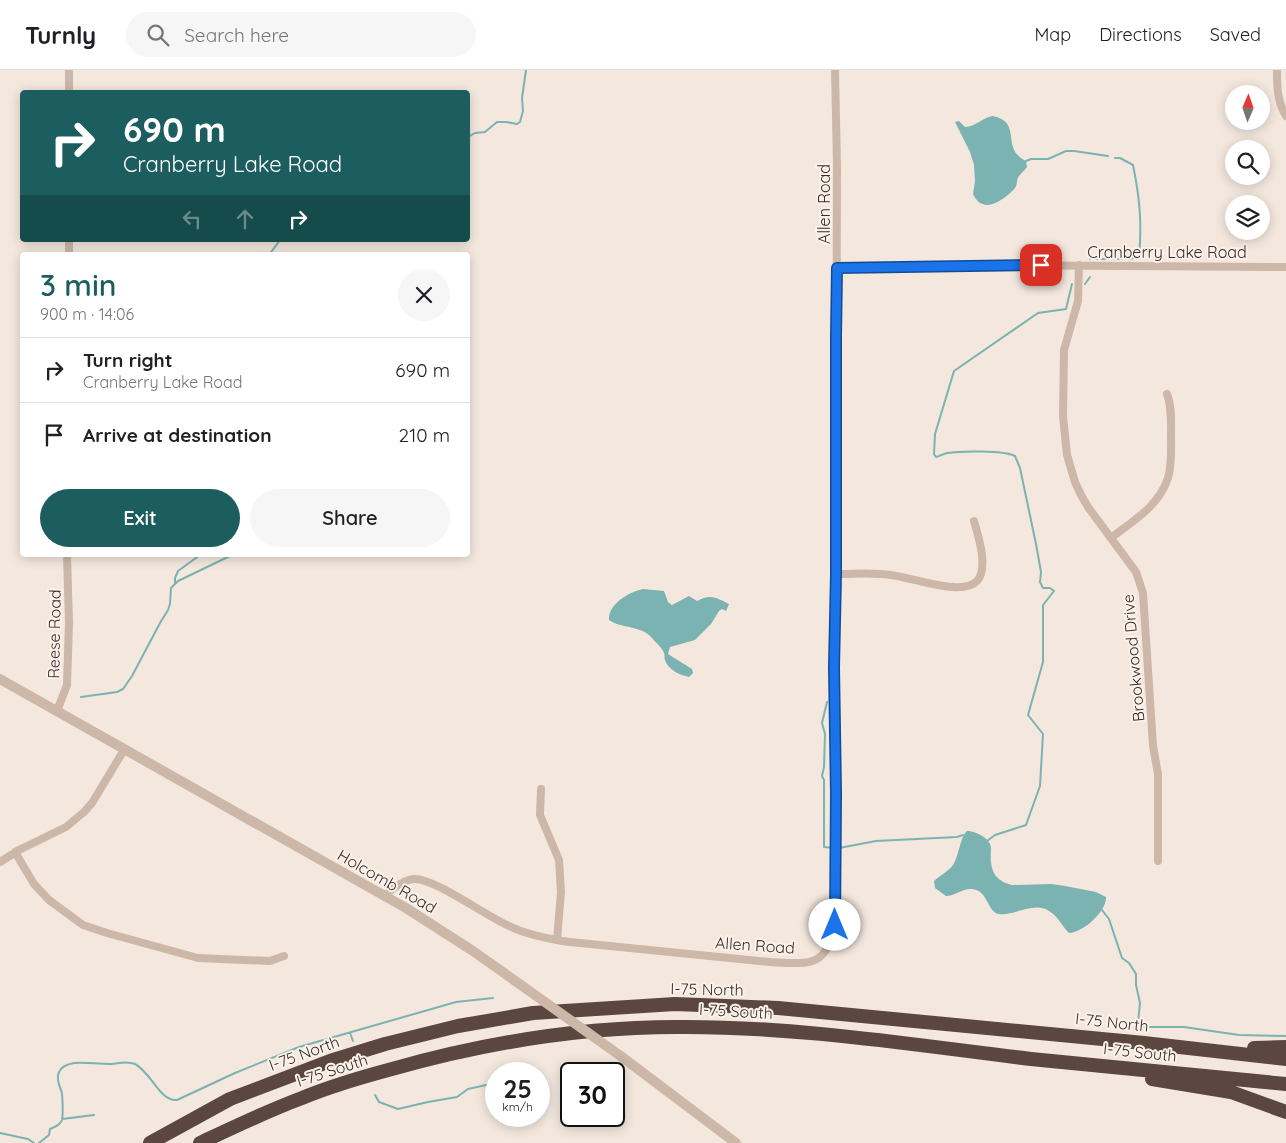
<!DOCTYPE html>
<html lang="en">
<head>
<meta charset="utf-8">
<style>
	:root { --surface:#fff; --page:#f6f6f6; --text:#202124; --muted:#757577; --line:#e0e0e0; --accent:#1c5e5f }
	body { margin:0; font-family:Quicksand,sans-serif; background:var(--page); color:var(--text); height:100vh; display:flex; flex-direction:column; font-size:19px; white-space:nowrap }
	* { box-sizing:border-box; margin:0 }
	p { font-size:16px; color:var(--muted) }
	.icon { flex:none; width:28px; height:28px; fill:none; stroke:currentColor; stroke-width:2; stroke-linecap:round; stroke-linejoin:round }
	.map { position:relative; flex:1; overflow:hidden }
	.drawer { position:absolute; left:20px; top:182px; width:450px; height:305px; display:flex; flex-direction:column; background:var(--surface); border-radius:5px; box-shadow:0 2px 12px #0003 }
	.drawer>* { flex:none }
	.top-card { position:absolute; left:20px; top:20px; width:450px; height:152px; border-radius:5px; box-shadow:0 2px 12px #0003; background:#1c5e5f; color:#fff; overflow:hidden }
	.needle { width:32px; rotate:2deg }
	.controls { position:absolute; left:1225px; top:15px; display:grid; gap:10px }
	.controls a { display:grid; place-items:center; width:45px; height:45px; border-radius:50%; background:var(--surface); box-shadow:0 2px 12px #0003; font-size:25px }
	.speed { position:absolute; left:485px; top:992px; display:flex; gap:10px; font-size:25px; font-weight:700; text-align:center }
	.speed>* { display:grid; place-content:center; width:65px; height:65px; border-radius:50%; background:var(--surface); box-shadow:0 2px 12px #0003; line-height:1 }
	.speed small { font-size:12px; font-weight:400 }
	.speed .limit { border:2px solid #111; border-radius:8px; background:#fff; color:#111 }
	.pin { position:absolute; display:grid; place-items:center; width:42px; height:42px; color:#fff; margin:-21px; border-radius:10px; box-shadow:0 2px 8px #0006 }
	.me { position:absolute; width:55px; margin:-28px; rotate:0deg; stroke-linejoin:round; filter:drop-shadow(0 0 4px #0008) }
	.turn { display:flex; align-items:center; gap:18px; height:105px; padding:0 20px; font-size:22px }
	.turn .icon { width:65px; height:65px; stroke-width:2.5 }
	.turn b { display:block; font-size:35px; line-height:42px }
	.lanes { display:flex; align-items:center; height:48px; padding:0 20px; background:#0003; justify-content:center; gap:25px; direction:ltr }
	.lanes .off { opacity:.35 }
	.round { display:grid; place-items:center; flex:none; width:52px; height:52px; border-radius:26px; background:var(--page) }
	.headline { display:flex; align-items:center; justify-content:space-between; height:85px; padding:0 20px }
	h1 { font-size:30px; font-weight:600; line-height:38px; color:var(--accent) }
	.primary-button { display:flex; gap:10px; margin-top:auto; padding:10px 20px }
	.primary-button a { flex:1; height:58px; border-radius:30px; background:var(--accent); color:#fff; font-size:20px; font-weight:600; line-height:58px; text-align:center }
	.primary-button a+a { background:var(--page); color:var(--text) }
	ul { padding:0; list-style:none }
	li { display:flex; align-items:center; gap:15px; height:65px; padding:0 20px; border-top:1px solid var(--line) }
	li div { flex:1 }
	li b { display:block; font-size:19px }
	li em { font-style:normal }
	header { display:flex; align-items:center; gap:30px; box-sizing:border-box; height:70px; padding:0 25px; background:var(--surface); border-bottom:1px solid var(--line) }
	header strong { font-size:24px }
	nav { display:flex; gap:28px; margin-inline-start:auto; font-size:18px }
	.search { width:350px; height:45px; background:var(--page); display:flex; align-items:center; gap:12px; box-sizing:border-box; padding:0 18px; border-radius:28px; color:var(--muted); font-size:19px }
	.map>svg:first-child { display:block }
</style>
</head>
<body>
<header>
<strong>Turnly</strong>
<div class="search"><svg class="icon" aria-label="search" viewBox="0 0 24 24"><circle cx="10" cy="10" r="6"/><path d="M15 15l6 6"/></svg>Search here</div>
<nav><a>Map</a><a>Directions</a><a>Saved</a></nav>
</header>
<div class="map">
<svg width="1286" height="1073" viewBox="0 0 1286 1073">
	<rect width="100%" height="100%" fill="#f4e8de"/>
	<path fill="#7bb3b2" d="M993,46C1023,52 1000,79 1026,91L1027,97C1024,101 1021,103 1019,106C1016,110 1018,114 1015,118C1004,130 983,146 973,124L975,111L974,95L970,82L955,52L959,51L965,57C975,57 983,47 993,46Z
		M643,519L664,521L668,532L672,535L689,526L697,531C710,524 715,527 729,534L726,541L722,539L719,541L711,554L695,570L670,577L668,584L692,599L693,603L689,607C680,605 668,600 665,590C664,588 665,585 664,583C662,577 655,572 652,568C641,555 622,559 609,550C608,534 629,522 643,519Z
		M967,761C975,761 991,768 991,778C990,796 991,810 1012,815L1051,814L1065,816L1096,822L1106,827C1107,841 1083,863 1069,863C1063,858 1059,847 1049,841C1034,831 1014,846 999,844C987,842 988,820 972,819C963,818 955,826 946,826L935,818L934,811C940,805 948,802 953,795C959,786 960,767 967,761Z"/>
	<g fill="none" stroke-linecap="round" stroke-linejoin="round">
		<path stroke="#7bb3b2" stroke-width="2" d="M468,67L475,63L485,62L497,52H506L517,54L520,52L523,41L522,28L526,0
			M1026,91L1031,89H1048L1066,81H1074L1108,86
			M269,185L280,170
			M1090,189H1107
			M1114,189L1139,188C1142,154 1140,129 1133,95L1120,88H1115
			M1085,214L1090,207
			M175,514V508L178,501L200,485
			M81,627L117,622L123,619L132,606L160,553L168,540L170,534L171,518L178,511L232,485
			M827,632L822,653L825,664L824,697L822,706L824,710V777L834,778
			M987,771L995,765L1026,755L1040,716L1043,664L1028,645L1043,592V535L1054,521L1050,518H1043L1040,512L1041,502L1036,474L1020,398L1015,386C1004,380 959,381 947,383C943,384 939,386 936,387L934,384L935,364L954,301L1038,243L1066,239L1072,214
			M839,778L876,771L957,767L963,765
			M1102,840L1109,849L1122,888L1129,893L1136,904V915L1140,933L1138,953L1141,957H1184L1239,965L1286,966
			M350,963L353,971
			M375,1025L379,1032L398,1039L428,1032L457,1027L468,1019L486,1015L496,1018
			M62,1049L94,1045
			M0,1063L28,1069L34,1073
			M39,1073L49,1065L50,1059C55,1057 60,1055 62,1050C63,1046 63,1024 61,1020C55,1006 57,996 74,993C86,992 97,994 109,994C117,994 127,990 135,994C151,1002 160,1032 177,1030L235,1003L299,977L456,932L493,928"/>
		<path stroke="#cdb7a9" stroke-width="8" d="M1277,0C1277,16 1277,31 1286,46
			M69,22V0
			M69,185V170
			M1079,195L1078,231L1064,280L1063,346L1067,385L1075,412L1081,425L1088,437L1136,502L1143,523L1153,676L1158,704V791
			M837,198L957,195L1286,197
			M1111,468C1133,451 1159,436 1168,408C1172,395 1171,379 1171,366C1171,352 1172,337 1167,324
			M836,504C854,504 873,502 891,505C910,507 962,527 977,511C989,498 978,465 974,451
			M57,641L67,615L69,553L67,485
			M541,719L540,745L559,790L561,822L557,870
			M15,782L34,814L49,830L83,855L107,863L198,888L270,891L284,886
			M0,792L19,780L66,757L84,742L92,733L124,680
			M384,826C392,819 403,810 414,809C434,808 486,846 507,855C527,865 548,869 570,872L770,892C808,894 827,898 835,855L836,724L834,597L836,470L837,96L835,0"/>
		<path stroke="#cdb7a9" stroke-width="10" d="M0,609L406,838L473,881L528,920
			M622,987L736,1073"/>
		<path stroke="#5b4740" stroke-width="14" d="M1254,978L1286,977
			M1152,1009L1231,1022L1286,1042
			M150,1073L230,1029L330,991L385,974L458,956L533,943L675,934L778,938L1144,973L1286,989
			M200,1073C234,1057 267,1041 302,1028C331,1016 362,1007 392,999C484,973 581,957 677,957C796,956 914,975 1031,989C1116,998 1201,1005 1286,1014"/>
		<path stroke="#cdb7a9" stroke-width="10" d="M528,920L622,987"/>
	</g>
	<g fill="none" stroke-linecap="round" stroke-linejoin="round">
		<defs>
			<path id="route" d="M835,855L836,724L834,597L836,504V266L837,198L1041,195"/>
		</defs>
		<use href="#route" stroke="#114b97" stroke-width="12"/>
		<use href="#route" stroke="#1a73e8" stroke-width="9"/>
	</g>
	<g text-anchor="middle" stroke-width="4" stroke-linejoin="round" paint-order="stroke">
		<g font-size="16" fill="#3a2d29" stroke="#fbf3eb">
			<text transform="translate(824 134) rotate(-90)" y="6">Allen Road</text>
			<text x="1167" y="188">Cranberry Lake Road</text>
			<text transform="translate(54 564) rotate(-89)" y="6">Reese Road</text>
			<text transform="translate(1133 588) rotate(-95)" y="6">Brookwood Drive</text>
			<text transform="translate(387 811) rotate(30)" y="6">Holcomb Road</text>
			<text transform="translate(755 875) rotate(4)" y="6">Allen Road</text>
			<text transform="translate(707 919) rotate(1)" y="6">I-75 North</text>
			<text transform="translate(736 941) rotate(3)" y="6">I-75 South</text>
			<text transform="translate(1112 952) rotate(6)" y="6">I-75 North</text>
			<text transform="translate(1140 982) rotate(6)" y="6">I-75 South</text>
			<text transform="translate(304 983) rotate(-20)" y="6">I-75 North</text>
			<text transform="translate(332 1000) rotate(-18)" y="6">I-75 South</text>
		</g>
	</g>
</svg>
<div class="controls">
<a><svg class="needle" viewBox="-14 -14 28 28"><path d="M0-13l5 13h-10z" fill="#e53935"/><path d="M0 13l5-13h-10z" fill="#757577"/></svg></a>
<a><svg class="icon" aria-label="search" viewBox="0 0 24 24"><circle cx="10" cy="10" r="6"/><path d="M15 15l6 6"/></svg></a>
<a><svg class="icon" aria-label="layers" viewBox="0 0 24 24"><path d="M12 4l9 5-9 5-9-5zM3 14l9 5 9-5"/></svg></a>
</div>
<div class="speed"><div>25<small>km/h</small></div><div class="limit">30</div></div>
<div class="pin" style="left:1041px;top:195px;background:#d93025"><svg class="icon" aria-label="arrive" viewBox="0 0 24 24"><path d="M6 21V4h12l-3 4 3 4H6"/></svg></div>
<svg class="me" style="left:835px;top:855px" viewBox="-20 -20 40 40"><circle r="19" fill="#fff"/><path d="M0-13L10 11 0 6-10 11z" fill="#1a73e8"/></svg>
<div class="top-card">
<div class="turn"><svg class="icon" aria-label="right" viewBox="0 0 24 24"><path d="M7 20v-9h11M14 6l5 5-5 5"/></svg><div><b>690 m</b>Cranberry Lake Road</div></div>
<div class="lanes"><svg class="icon off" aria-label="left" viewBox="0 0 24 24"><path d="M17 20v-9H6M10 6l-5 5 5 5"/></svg><svg class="icon off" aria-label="ahead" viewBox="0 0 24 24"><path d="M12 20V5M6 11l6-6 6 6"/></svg><svg class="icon" aria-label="right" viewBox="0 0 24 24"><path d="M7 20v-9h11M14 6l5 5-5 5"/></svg></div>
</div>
<section class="drawer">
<div class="headline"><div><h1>3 min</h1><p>900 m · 14:06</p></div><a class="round"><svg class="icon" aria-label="close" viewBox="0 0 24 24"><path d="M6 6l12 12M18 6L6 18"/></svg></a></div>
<ul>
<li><svg class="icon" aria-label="right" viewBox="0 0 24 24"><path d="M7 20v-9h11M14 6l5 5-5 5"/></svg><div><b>Turn right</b><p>Cranberry Lake Road</p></div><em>690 m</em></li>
<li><svg class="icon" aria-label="arrive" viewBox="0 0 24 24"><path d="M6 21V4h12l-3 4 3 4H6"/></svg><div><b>Arrive at destination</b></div><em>210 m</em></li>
</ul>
<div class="primary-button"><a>Exit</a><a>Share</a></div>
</section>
</div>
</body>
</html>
